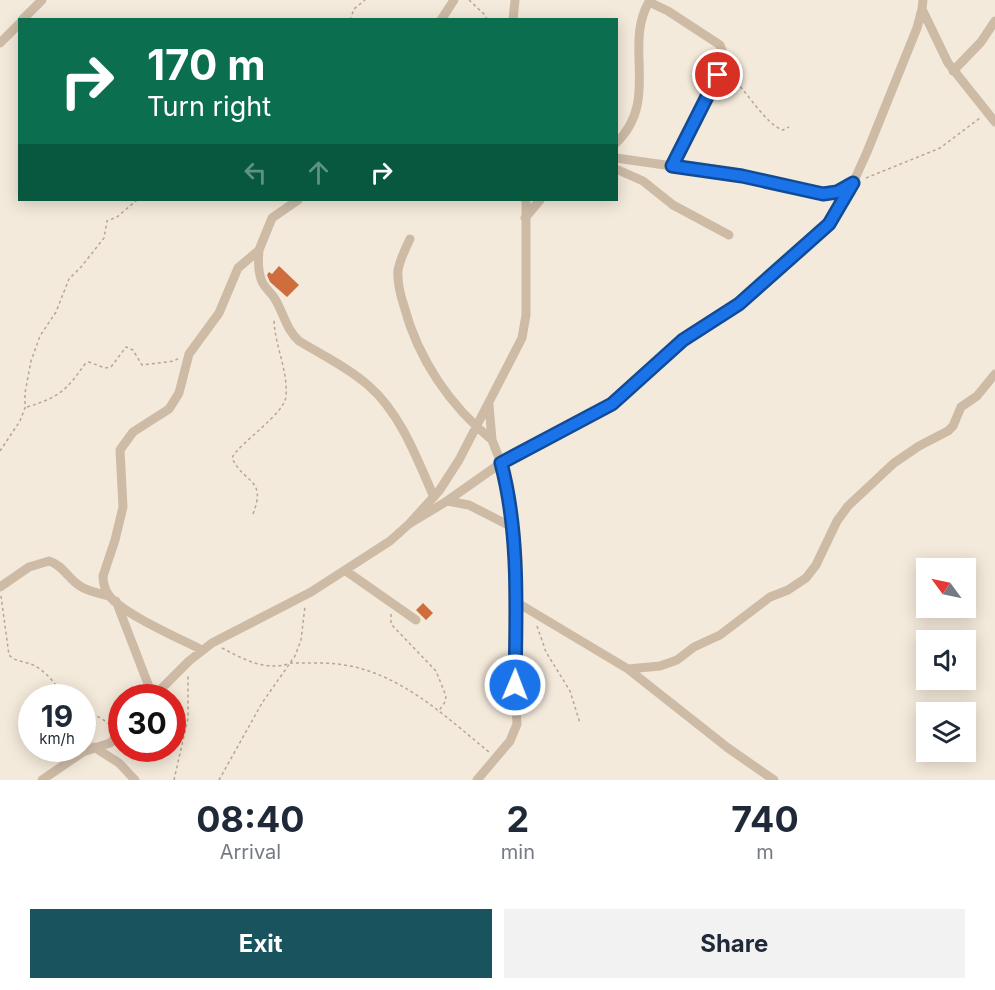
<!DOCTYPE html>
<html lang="en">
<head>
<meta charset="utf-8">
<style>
	:root { --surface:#fff; --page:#f2f2f3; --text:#1f2937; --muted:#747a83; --accent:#19545e }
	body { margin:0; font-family:Inter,sans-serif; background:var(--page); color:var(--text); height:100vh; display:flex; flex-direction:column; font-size:22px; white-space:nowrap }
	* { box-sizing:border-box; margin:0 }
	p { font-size:20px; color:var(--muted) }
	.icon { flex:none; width:33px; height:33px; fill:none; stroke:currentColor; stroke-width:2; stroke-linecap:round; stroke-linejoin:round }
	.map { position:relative; height:780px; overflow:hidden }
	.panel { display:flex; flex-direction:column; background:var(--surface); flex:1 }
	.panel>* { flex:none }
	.banner { position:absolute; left:18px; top:18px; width:600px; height:183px; border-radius:0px; box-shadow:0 3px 15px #0003; background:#0b6e4f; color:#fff; overflow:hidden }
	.needle { width:39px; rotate:303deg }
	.tools { position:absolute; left:916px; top:558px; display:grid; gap:12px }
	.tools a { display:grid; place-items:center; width:60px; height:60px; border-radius:0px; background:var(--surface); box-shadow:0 3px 15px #0003; font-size:30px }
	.speed { position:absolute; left:18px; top:684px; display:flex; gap:12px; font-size:30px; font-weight:700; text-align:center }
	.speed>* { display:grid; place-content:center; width:78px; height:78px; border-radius:50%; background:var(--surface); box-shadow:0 3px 15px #0003; line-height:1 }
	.speed small { font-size:15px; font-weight:400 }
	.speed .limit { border:9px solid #d22; background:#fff; color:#111 }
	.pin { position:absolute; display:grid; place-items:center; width:51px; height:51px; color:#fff; margin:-26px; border:3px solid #fff; border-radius:50%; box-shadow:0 2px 6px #0007 }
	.me { position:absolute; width:66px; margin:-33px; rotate:1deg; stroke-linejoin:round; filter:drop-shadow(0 0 4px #0008) }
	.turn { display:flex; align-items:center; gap:21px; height:126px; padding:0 30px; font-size:27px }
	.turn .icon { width:78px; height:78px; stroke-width:2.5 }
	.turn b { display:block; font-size:42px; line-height:51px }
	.lanes { display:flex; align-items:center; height:57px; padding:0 30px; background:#0003; justify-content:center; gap:30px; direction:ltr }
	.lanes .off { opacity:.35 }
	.eta { display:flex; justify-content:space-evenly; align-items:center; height:102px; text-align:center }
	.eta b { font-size:36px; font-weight:700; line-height:42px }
	.button { display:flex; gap:12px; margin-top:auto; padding:12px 30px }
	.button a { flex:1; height:69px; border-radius:0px; background:var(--accent); color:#fff; font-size:24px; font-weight:700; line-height:69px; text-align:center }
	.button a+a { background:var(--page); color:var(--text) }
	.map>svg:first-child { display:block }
</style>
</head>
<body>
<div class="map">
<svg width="995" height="780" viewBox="0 0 995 780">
	<rect width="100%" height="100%" fill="#f4eadb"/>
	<path fill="#d06d3d" d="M279,266L299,285L287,297L270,282L267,275L269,272L272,274Z
		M423,603L433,613L426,620L416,610Z"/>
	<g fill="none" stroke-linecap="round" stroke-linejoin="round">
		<path stroke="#b9a590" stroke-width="1.5" stroke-dasharray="3 3" stroke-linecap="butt" d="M469,0L485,15L487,20
			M350,20L354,9L365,0
			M729,73C742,86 768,127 783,130L789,127
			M866,178L940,148L980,118
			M27,407C59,397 65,392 85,364L89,362L105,368L111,367L126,347L133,350L142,365L174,361L179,358
			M0,451L20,421L25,408V393L31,361L40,336L56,312L69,279L81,267L104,238L107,221L117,217L137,200
			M253,514C267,478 244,484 232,458C240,442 285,414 286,396C288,369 274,344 274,318
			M1,596L9,655C17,663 27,661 35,666C48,673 57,686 65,698
			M391,614V624L436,671L446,696L445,702L438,712
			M537,626L546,652L570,691L580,723
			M222,648C243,659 266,672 291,663C310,663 331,662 350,666C405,677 447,718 489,752
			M82,707L115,727
			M174,780L188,718V676
			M219,780L262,703L295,656L301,640L305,606"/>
		<path stroke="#cdbba6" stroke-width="9" d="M649,2L668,11L720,45L724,56L718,75L672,166
			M922,9L948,63L995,122
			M22,20L42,0
			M441,20L454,0
			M513,20L515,0
			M0,43L20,23
			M953,71L981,42L995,21
			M616,143C661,100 622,45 650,0
			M616,158L742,176L823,194L837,192L851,184
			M616,169L643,181L673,205L729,235
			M525,218L540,200
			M410,239C405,249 400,260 398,270C397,283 400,294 404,306C418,359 450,406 492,440
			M259,250C258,260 258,270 261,279C263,287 271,292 275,299C284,314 286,329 299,341C322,355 349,368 369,386C401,414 417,459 434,497
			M447,501L469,505L512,527
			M409,524L447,501L501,463L612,404L683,340L739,304L829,223L853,183L867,152L917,28L922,9L923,0
			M346,571L416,620
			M0,587L29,567L49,561C63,565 68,579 80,586C89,592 99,593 109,596
			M116,601L153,697
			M516,602L628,669L728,748L774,780
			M202,650C181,639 120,613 108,594C105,589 103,582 103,576L115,540L123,507L120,450L133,432L169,409L179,393L189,354L219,313L238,268L259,250L272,218L298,200
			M628,669L660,666L677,660L694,647L720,635L770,597L788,590L806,578L816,565L837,521L848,506L894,463L919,446L948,431L953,426L961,407L977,396L995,374
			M152,698L189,661L212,643L311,592L390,541L409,524L439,491L459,460L522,338L526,315V200
			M94,747L119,763L135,780
			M42,780L83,752L110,743L122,733
			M477,780L510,741L517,724L515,685L516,602L512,527L508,487L501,463L492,440L489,405"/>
	</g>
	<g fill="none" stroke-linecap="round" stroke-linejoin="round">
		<defs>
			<path id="route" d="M515,685C516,613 520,534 501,463L612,404L683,340L739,304L829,224L853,183L837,192L823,194L742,176L672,166L718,75"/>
		</defs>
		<use href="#route" stroke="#114b97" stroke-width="15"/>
		<use href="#route" stroke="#1a73e8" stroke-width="10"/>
	</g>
</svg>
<div class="tools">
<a><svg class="needle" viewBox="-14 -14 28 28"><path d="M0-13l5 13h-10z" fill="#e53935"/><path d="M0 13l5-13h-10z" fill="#747a83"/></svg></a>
<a><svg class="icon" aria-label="sound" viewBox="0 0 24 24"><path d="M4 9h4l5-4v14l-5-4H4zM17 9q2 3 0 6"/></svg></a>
<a><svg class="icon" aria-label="layers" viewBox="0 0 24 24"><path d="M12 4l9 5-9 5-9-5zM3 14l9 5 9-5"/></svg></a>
</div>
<div class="speed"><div>19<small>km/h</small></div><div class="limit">30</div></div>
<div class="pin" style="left:718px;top:75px;background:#d93025"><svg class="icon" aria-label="arrive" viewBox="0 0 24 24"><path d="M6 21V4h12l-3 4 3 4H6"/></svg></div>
<svg class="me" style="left:515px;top:685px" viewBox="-20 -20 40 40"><circle r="17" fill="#1a73e8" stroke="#fff" stroke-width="3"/><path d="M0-11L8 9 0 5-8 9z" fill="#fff"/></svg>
<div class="banner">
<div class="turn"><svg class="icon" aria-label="right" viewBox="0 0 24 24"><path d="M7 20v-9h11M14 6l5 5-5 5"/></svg><div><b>170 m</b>Turn right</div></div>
<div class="lanes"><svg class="icon off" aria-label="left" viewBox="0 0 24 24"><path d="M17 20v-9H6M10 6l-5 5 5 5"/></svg><svg class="icon off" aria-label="ahead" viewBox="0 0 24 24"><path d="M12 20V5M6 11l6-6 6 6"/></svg><svg class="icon" aria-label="right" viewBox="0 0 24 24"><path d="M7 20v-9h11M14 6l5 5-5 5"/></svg></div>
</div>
</div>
<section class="panel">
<div class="eta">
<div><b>08:40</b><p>Arrival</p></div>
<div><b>2</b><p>min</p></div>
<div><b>740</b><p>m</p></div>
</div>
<div class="button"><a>Exit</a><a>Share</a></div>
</section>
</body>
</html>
